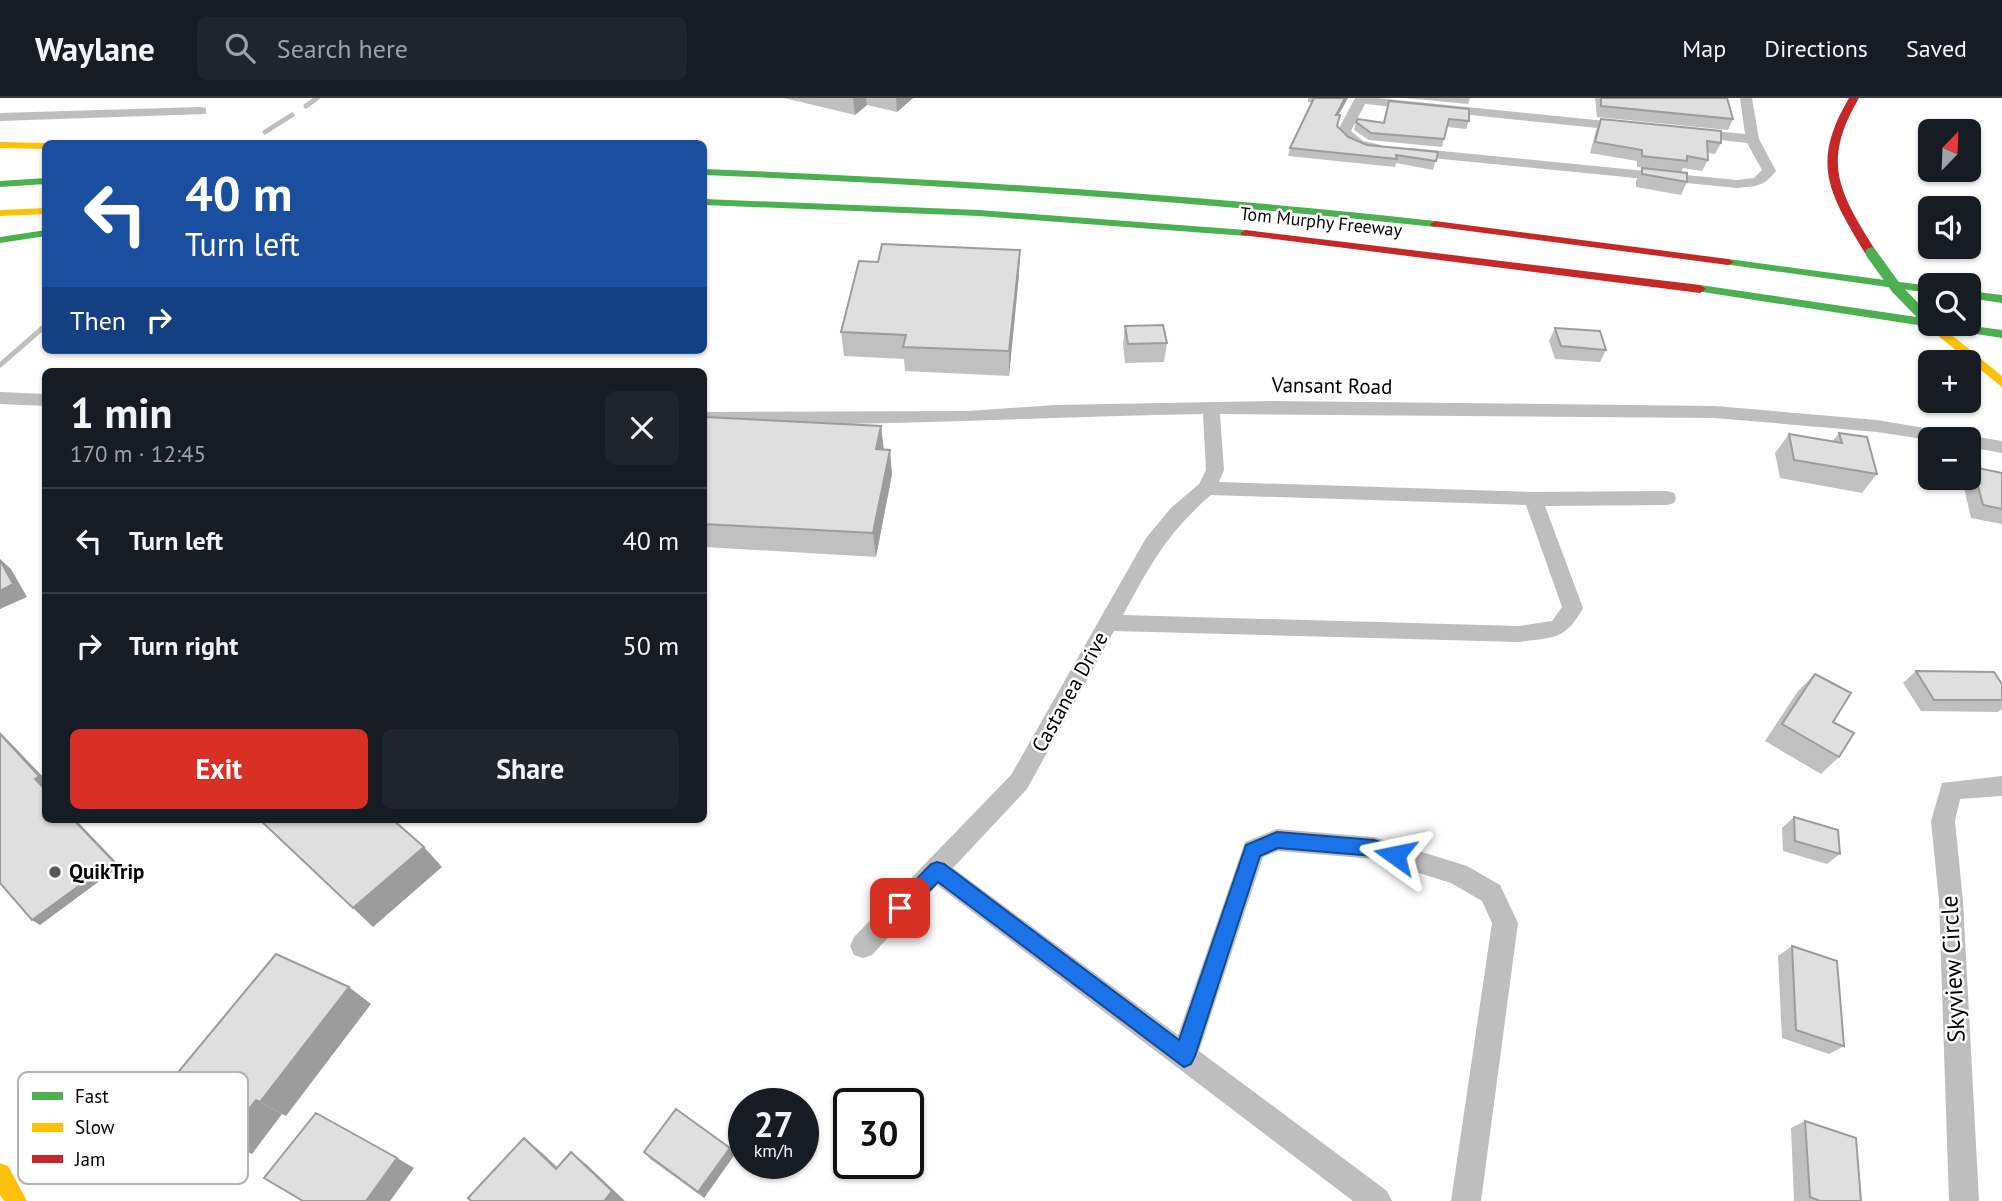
<!DOCTYPE html>
<html lang="en">
<head>
<meta charset="utf-8">
<style>
	:root { --surface:#171b24; --page:#20242c; --text:#f1f3f6; --muted:#9ea1a6; --line:#363941; --accent:#d93025 }
	body { margin:0; font-family:"PT Sans",sans-serif; background:var(--page); color:var(--text); height:100vh; display:flex; flex-direction:column; font-size:26px; white-space:nowrap }
	* { box-sizing:border-box; margin:0 }
	p { font-size:23px; color:var(--muted) }
	.icon { flex:none; width:38px; height:38px; fill:none; stroke:currentColor; stroke-width:2; stroke-linecap:round; stroke-linejoin:round }
	.map { position:relative; flex:1; overflow:hidden }
	.sheet { position:absolute; left:42px; top:270px; width:665px; height:455px; display:flex; flex-direction:column; background:var(--surface); border-radius:10px; box-shadow:0 2px 5px #0004 }
	.sheet>* { flex:none }
	.banner { position:absolute; left:42px; top:42px; width:665px; height:214px; border-radius:10px; box-shadow:0 2px 5px #0004; background:#1a4fa0; color:#fff; overflow:hidden }
	.needle { width:46px; rotate:23deg }
	.controls { position:absolute; left:1918px; top:21px; display:grid; gap:14px }
	.controls a { display:grid; place-items:center; width:63px; height:63px; border-radius:10px; background:var(--surface); box-shadow:0 2px 5px #0004; font-size:35px }
	.speed { position:absolute; left:728px; top:990px; display:flex; gap:14px; font-size:35px; font-weight:700; text-align:center }
	.speed>* { display:grid; place-content:center; width:91px; height:91px; border-radius:50%; background:var(--surface); box-shadow:0 2px 5px #0004; line-height:1 }
	.speed small { font-size:18px; font-weight:400 }
	.speed .limit { border:4px solid #111; border-radius:10px; background:#fff; color:#111 }
	.pin { position:absolute; display:grid; place-items:center; width:60px; height:60px; color:#fff; margin:-30px; border-radius:14px; box-shadow:0 4px 10px #0006 }
	.me { position:absolute; width:77px; margin:-38px; rotate:282deg; stroke-linejoin:round; filter:drop-shadow(0 0 5px #0008) }
	.turn { display:flex; align-items:center; gap:24px; height:147px; padding:0 28px; font-size:32px }
	.turn .icon { width:91px; height:91px; stroke-width:2.5 }
	.turn b { display:block; font-size:49px; line-height:60px }
	.then { display:flex; align-items:center; height:66px; padding:0 28px; background:#0003; gap:14px; font-size:26px }
	.round { display:grid; place-items:center; flex:none; width:74px; height:74px; border-radius:10px; background:var(--page) }
	.head { display:flex; align-items:center; justify-content:space-between; height:119px; padding:0 28px }
	h1 { font-size:42px; font-weight:700; line-height:52px }
	.button { display:flex; gap:14px; margin-top:auto; padding:14px 28px }
	.button a { flex:1; height:80px; border-radius:10px; background:var(--accent); color:#fff; font-size:28px; font-weight:700; line-height:80px; text-align:center }
	.button a+a { background:var(--page); color:var(--text) }
	ul { padding:0; list-style:none }
	li { display:flex; align-items:center; gap:21px; height:105px; padding:0 28px; border-top:2px solid var(--line) }
	li div { flex:1 }
	li b { display:block; font-size:26px }
	li em { font-style:normal }
	header { display:flex; align-items:center; gap:42px; box-sizing:border-box; height:98px; padding:0 35px; background:var(--surface); border-bottom:2px solid var(--line) }
	header strong { font-size:33px }
	nav { display:flex; gap:38px; margin-inline-start:auto; font-size:24px }
	.search { width:490px; height:63px; background:var(--page); display:flex; align-items:center; gap:18px; box-sizing:border-box; padding:0 24px; border-radius:10px; color:var(--muted); font-size:26px }
	.map>svg:first-child { display:block }
</style>
</head>
<body>
<header>
<strong>Waylane</strong>
<div class="search"><svg class="icon" aria-label="search" viewBox="0 0 24 24"><circle cx="10" cy="10" r="6"/><path d="M15 15l6 6"/></svg>Search here</div>
<nav><a>Map</a><a>Directions</a><a>Saved</a></nav>
</header>
<div class="map">
<svg width="2002" height="1103" viewBox="0 0 2002 1103">
	<rect width="100%" height="100%" fill="#fff"/>
	<g fill="none" stroke-linecap="round" stroke-linejoin="round">
		<path stroke="#bfbfbf" stroke-width="5" d="M306,8L317,0
			M265,34L292,17
			M0,267L46,227"/>
		<path fill="#bebebe" fill-rule="evenodd" d="M1355,0H1378L1626,25L1633,29L1626,33L1365,6L1351,33L1363,43L1381,47V53C1364,56 1348,47 1337,34Z
			M1740,0H1752L1759,41L1776,73C1763,89 1757,88 1737,90L1411,58L1404,54L1411,50L1737,82L1754,80L1762,72L1747,45L1693,39L1686,35L1693,31L1745,36Z
			M201,9L206,10V16L0,23V15Z
			M0,294L46,296V308L0,306Z
			M1273,303L1715,308L1877,322L2002,343V355L1969,349V341L1930,342L1877,334L1715,320L1220,316L1224,372L1219,384L1533,394L1667,393L1674,395L1676,400L1674,405L1667,407L1545,408L1583,510C1565,543 1553,539 1519,544L1114,533L1027,691L953,770L1178,937L1245,744L1277,731L1374,739L1467,768L1500,787L1518,825L1481,1103H1451L1492,825L1482,803L1451,785L1374,761L1278,753L1263,759L1199,953L1387,1093L1392,1103H1353L937,787L872,857L863,860L854,857L850,848L854,839L1011,677L1146,440L1171,410L1199,386L1206,372L1203,316C1036,319 870,329 704,326V314L968,313L1055,307ZM1211,397L1526,407L1562,509L1552,523L1519,528L1123,517C1151,466 1166,436 1211,397Z
			M2002,678V698L1960,701L1955,723L1963,803L1979,1103H1949L1939,803L1931,723L1942,685Z"/>
		<path fill="#4caf50" fill-rule="evenodd" d="M704,71C948,81 1192,96 1435,123L1440,126L1435,129C1192,103 948,87 704,77Z
			M46,80V86L0,89V83Z
			M704,101L979,112L1246,132L1252,135L1246,138L979,118L704,107Z
			M46,132V138L0,145V139Z
			M1728,161L1930,188V195L1724,166L1722,164Z
			M1700,187L1930,221V226H1958L2002,232V240L1696,193V189Z
			M1969,193L2002,197V205L1969,200Z"/>
		<path fill="#ffc107" fill-rule="evenodd" d="M0,44L46,45L48,46H46V51L0,50Z
			M46,110V116L0,118V112Z
			M1927,223L1938,226L2002,278V289L1927,229Z
			M0,1065L8,1068L27,1103H4L0,1097Z"/>
		<path fill="#c62828" fill-rule="evenodd" d="M1849,0H1859C1820,66 1840,95 1877,155L1871,158L1865,155C1829,95 1810,66 1849,0Z
			M1435,123L1728,161L1734,164L1728,167L1431,128L1430,126Z
			M1246,132L1700,187L1706,191L1700,195L1242,137L1240,135Z"/>
		<path stroke="#4caf50" stroke-width="11" d="M1871,155L1897,191L1930,225"/>
	</g>
	<path fill="#c0c0c0" d="M784,0H913L897,14L867,7L855,17Z
		M1308,0H1348L1338,17V28L1348,39L1367,47L1438,54L1433,72L1396,65L1395,69L1288,58L1290,50L1312,5L1308,4Z
		M1405,0H1470L1468,6Z
		M1595,0H1727L1733,21L1728,32L1597,19Z
		M1389,3L1469,23L1466,31L1447,29L1442,49L1369,42L1354,32L1356,24L1383,25Z
		M1601,21L1721,45L1715,56L1708,55V62L1702,73L1683,70L1681,74L1637,69V63L1590,55L1596,32Z
		M1642,70L1687,84L1681,97L1636,89V83Z
		M1019,176L1009,278L905,273L904,261L844,258L841,234Z
		M1125,228L1167,245L1164,264L1125,265L1123,246Z
		M1555,230L1606,252L1600,264L1555,261L1549,243Z
		M704,322L883,351L892,376L876,459L704,449Z
		M1839,335L1877,376L1862,395L1780,380L1775,355L1789,336L1832,344Z
		M1973,369L2002,375V426L1971,420L1962,381L1963,380H1969V374Z
		M1916,573L2002,586V611L1998,614L1921,613L1903,585Z
		M1815,576L1833,624L1839,659L1821,676L1765,643L1798,593Z
		M1794,719L1840,756L1827,766L1783,753L1782,730Z
		M1792,848L1844,948L1829,956L1782,940L1778,858Z
		M1805,1023L1861,1103H1794L1791,1030Z
		M644,1054L735,1056L704,1100L650,1061Z"/>
	<path fill="#9c9c9c" d="M853,0H866L867,7L855,17Z
		M896,0H913L897,14Z
		M1345,0H1348L1334,25L1336,17Z
		M1020,152L1019,176L1009,278V253Z
		M881,328L884,353L876,351Z
		M890,352L892,376L876,459L873,435Z
		M0,461L11,471L27,499L0,511Z
		M0,634L46,682V684L42,686L46,690V692L35,681L0,636Z
		M73,721H75L120,768L40,827L32,822Z
		M424,749L442,769L373,829L353,810Z
		M349,889L371,906L286,1018L260,1004Z
		M256,1002L282,1016L252,1056L224,1043Z
		M524,1040L541,1054L572,1083L556,1071Z
		M730,1050L735,1056L704,1100L698,1094Z
		M571,1054L587,1067L625,1103H604Z
		M397,1060L414,1070L390,1103H366Z"/>
	<path fill="#dfdfdf" stroke="#9c9c9c" stroke-width="2" d="M1314,0H1345L1336,17H1340L1337,28L1348,39L1367,47L1438,54L1436,63L1396,57L1397,61L1290,50Z
		M1601,0H1727L1733,21L1601,8Z
		M1389,3L1469,11V23L1449,21L1444,41L1371,35L1356,24L1358,21L1384,25Z
		M1601,21L1721,33V45L1707,43L1708,62L1687,58V63L1642,58V52L1595,44Z
		M1642,70L1687,75V84L1642,76Z
		M882,146L1020,152L1009,253L903,249L906,237L841,234L859,163L878,164Z
		M1163,227L1167,245L1128,246L1125,228Z
		M1555,230L1600,233L1606,252L1561,248Z
		M705,319L881,328L876,351L890,352L873,435L704,426V322Z
		M1839,335L1867,339L1877,376L1794,362L1789,336L1842,345Z
		M1973,369L2002,375V411L1983,407Z
		M0,462L13,486L0,493Z
		M1916,573L1994,574L2002,586V602H1934Z
		M1815,576L1851,595L1833,624L1854,635L1839,659L1782,626Z
		M0,636L39,678L35,681L46,692V721H73L113,763L32,822L0,785Z
		M1794,719L1838,732L1840,756L1795,743Z
		M259,721H392L424,749L353,810Z
		M1792,848L1837,863L1844,948L1796,932Z
		M276,856L349,889L260,1004L256,1002L224,1043L151,1007Z
		M676,1011L730,1050L698,1094L644,1054Z
		M316,1015L397,1060L366,1103H303L264,1080Z
		M1805,1023L1856,1040L1861,1103H1820L1810,1099Z
		M524,1040L556,1071L571,1054L612,1093L604,1103H471L468,1100Z"/>
	<path fill="#1a73e8" stroke="#114b97" stroke-width="2" d="M1277,734L1374,742L1401,751L1404,757L1401,763L1395,765L1374,758L1278,750L1260,758L1195,958L1191,966L1184,969L938,784L907,816L900,819L894,816L891,810L894,804L931,766L937,764L944,766L1179,942L1246,747Z"/>
	<circle fill="#595959" stroke="#fff" stroke-width="2.5" cx="55" cy="774" r="7"/>
	<g text-anchor="middle" stroke-width="5" stroke-linejoin="round" paint-order="stroke">
		<g font-size="18" fill="#000" stroke="#fff">
			<text transform="translate(1321 124) rotate(6)" y="6">Tom Murphy Freeway</text>
		</g>
		<g font-size="21" fill="#000" stroke="#fff">
			<text transform="translate(1332 288) rotate(1)" y="7">Vansant Road</text>
			<text transform="translate(1070 594) rotate(-61)" y="7">Castanea Drive</text>
		</g>
		<g font-size="21" font-weight="bold" fill="#000" stroke="#fff" text-anchor="start">
			<text x="69" y="781">QuikTrip</text>
		</g>
		<g font-size="24" fill="#000" stroke="#fff">
			<text transform="translate(1953 871) rotate(-93)" y="8">Skyview Circle</text>
		</g>
	</g>
	<rect x="18" y="974" width="230" height="112" rx="10" fill="#fff" stroke="#b2b2b2" stroke-width="2"/>
	<rect x="32" y="994" width="31" height="8" fill="#4caf50"/>
	<rect x="32" y="1025" width="31" height="9" fill="#ffc107"/>
	<rect x="32" y="1057" width="31" height="8" fill="#c62828"/>
	<g font-size="19" fill="#000">
		<text x="75" y="1005">Fast</text>
		<text x="75" y="1036">Slow</text>
		<text x="75" y="1068">Jam</text>
	</g>
</svg>
<div class="controls">
<a><svg class="needle" viewBox="-14 -14 28 28"><path d="M0-13l5 13h-10z" fill="#e53935"/><path d="M0 13l5-13h-10z" fill="#9ea1a6"/></svg></a>
<a><svg class="icon" aria-label="sound" viewBox="0 0 24 24"><path d="M4 9h4l5-4v14l-5-4H4zM17 9q2 3 0 6"/></svg></a>
<a><svg class="icon" aria-label="search" viewBox="0 0 24 24"><circle cx="10" cy="10" r="6"/><path d="M15 15l6 6"/></svg></a>
<a>+</a>
<a>−</a>
</div>
<div class="speed"><div>27<small>km/h</small></div><div class="limit">30</div></div>
<div class="pin" style="left:900px;top:810px;background:#d93025"><svg class="icon" aria-label="arrive" viewBox="0 0 24 24"><path d="M6 21V4h12l-3 4 3 4H6"/></svg></div>
<svg class="me" style="left:1395px;top:757px" viewBox="-20 -20 40 40"><path d="M0-17L14 15 0 8-14 15z" fill="#1a73e8" stroke="#fff" stroke-width="4"/></svg>
<div class="banner">
<div class="turn"><svg class="icon" aria-label="left" viewBox="0 0 24 24"><path d="M17 20v-9H6M10 6l-5 5 5 5"/></svg><div><b>40 m</b>Turn left</div></div>
<div class="then">Then<svg class="icon" aria-label="right" viewBox="0 0 24 24"><path d="M7 20v-9h11M14 6l5 5-5 5"/></svg></div>
</div>
<section class="sheet">
<div class="head"><div><h1>1 min</h1><p>170 m · 12:45</p></div><a class="round"><svg class="icon" aria-label="close" viewBox="0 0 24 24"><path d="M6 6l12 12M18 6L6 18"/></svg></a></div>
<ul>
<li><svg class="icon" aria-label="left" viewBox="0 0 24 24"><path d="M17 20v-9H6M10 6l-5 5 5 5"/></svg><div><b>Turn left</b></div><em>40 m</em></li>
<li><svg class="icon" aria-label="right" viewBox="0 0 24 24"><path d="M7 20v-9h11M14 6l5 5-5 5"/></svg><div><b>Turn right</b></div><em>50 m</em></li>
</ul>
<div class="button"><a>Exit</a><a>Share</a></div>
</section>
</div>
</body>
</html>
